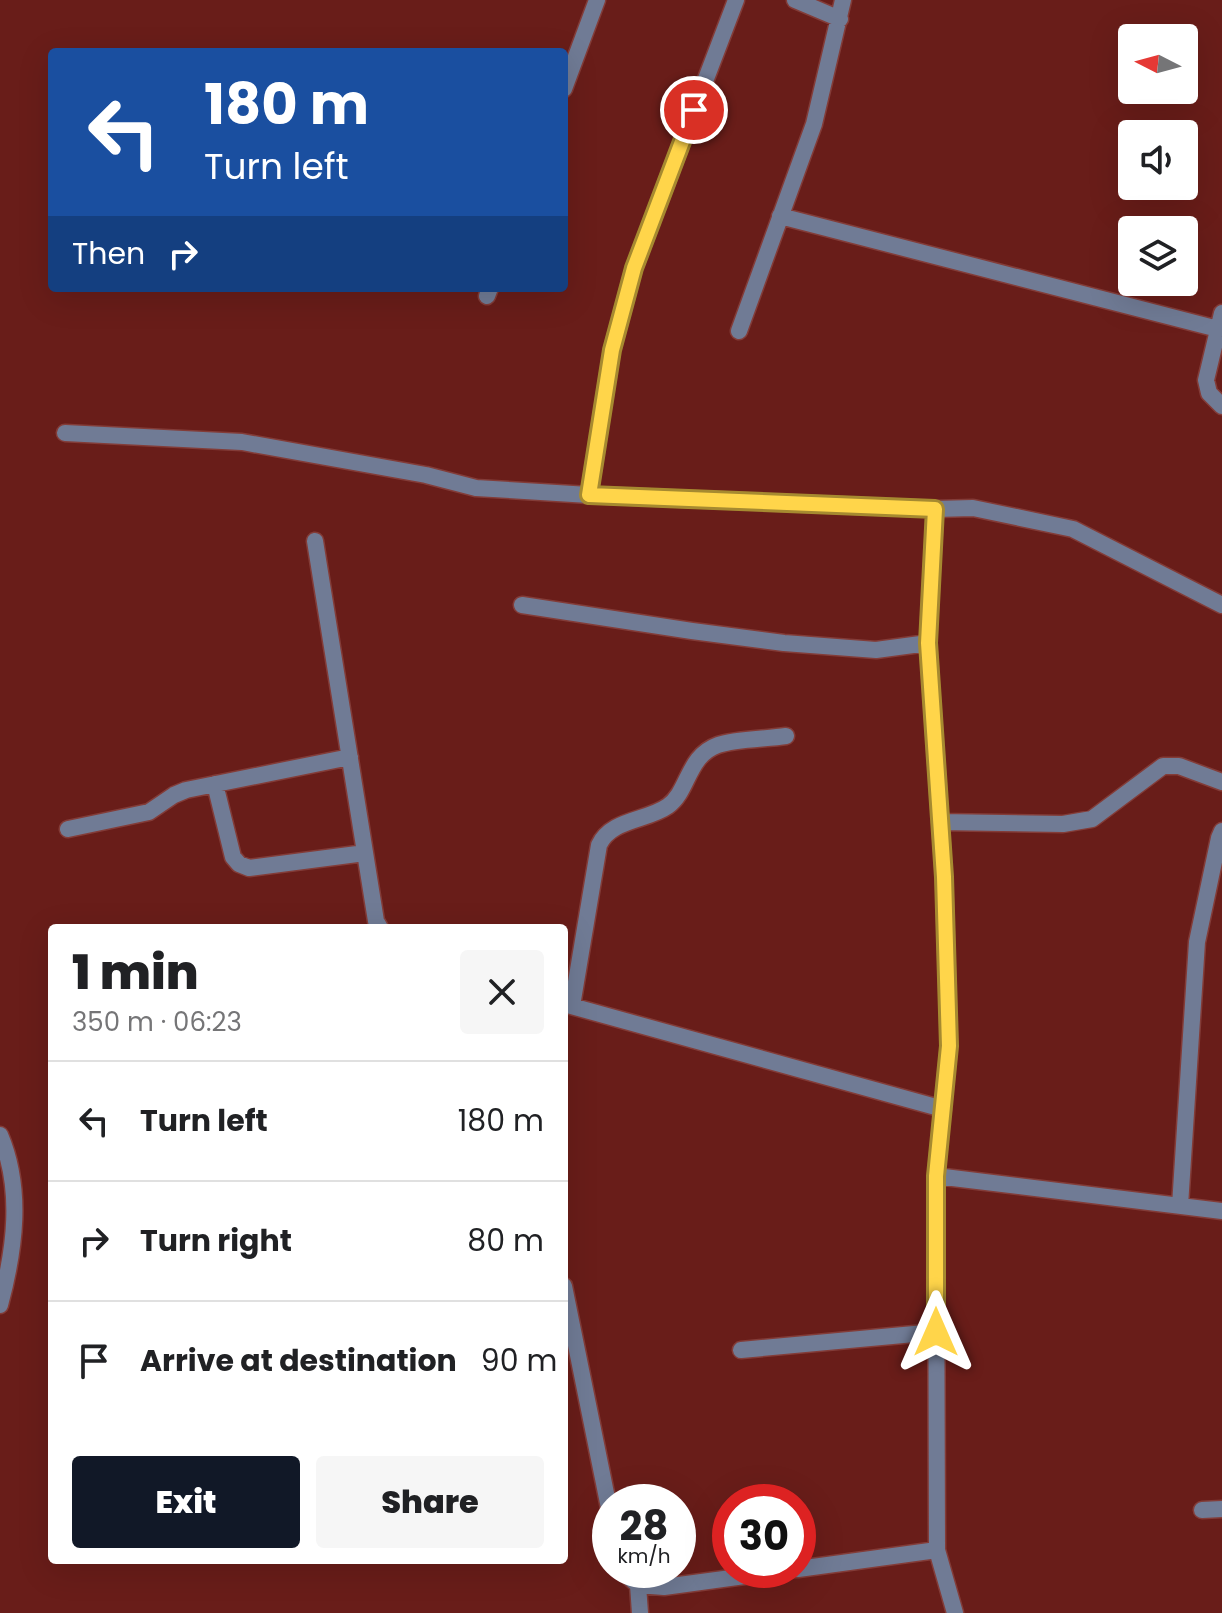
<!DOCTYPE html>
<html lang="en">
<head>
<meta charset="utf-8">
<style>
	:root { --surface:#fff; --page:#f6f6f6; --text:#202124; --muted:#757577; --line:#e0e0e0; --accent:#111827 }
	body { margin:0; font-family:Poppins,sans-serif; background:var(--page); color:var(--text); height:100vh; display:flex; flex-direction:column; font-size:30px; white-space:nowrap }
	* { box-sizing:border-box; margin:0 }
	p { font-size:26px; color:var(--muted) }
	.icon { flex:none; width:44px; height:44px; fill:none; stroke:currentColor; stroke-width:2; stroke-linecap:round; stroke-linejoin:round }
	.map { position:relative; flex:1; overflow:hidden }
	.details { position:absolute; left:48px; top:924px; width:520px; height:640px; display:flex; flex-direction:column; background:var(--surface); border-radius:8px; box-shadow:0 8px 32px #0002 }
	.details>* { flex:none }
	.hud { position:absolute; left:48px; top:48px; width:520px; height:244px; border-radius:8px; box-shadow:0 8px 32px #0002; background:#1a4fa0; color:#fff; overflow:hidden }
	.needle { width:52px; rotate:276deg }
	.controls { position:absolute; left:1118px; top:24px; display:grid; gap:16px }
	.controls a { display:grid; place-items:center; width:80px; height:80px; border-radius:8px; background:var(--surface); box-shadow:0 8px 32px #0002; font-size:40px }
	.speed { position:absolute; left:592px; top:1484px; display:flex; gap:16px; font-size:40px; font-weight:700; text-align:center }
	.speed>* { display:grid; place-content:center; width:104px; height:104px; border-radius:50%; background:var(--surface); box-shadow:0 8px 32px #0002; line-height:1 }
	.speed small { font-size:20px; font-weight:400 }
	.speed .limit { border:12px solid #d22; background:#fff; color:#111 }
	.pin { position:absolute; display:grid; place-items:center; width:68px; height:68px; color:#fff; margin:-34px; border:4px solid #fff; border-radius:50%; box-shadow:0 2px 8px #0007 }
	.me { position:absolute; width:88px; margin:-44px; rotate:0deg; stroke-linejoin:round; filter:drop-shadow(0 0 6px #0008) }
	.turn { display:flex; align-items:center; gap:28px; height:168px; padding:0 24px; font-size:36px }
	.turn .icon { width:104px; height:104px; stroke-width:2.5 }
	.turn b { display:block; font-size:56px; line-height:68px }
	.then { display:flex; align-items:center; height:76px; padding:0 24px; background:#0003; gap:16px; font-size:30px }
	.round { display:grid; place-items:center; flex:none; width:84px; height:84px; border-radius:8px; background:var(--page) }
	.headline { display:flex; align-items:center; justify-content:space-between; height:136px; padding:0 24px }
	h1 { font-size:48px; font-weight:800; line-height:60px }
	.cta { display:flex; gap:16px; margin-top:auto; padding:16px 24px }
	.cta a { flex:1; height:92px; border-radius:8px; background:var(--accent); color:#fff; font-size:32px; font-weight:800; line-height:92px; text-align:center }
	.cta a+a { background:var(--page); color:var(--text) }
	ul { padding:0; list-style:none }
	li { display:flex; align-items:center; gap:24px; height:120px; padding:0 24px; border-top:2px solid var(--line) }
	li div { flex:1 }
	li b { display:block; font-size:30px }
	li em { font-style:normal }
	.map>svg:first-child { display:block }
</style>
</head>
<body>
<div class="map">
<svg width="1222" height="1613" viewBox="0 0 1222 1613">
	<rect width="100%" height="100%" fill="#691d19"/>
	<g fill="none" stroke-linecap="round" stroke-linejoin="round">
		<defs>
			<path id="minor" d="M795,0L840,19
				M564,89L597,0
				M780,216L1218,329
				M487,296L490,288
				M1222,313L1206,380L1209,393L1222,406
				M739,331L814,124L843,0
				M65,433L242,442L426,475L476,488L589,495L935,509L973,508L1073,529L1222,605
				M589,495L612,350L634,268L736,0
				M935,509L928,643L944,877L949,1046L936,1176L937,1550L955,1613
				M315,541L376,921L380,928
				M522,605L692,631L784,643L876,650L928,643
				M215,784L233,857L239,864L249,868L365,853
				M940,822L1063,824L1092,819L1163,766H1179L1222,782
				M68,829L149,812L174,795L186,790L350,757
				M564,1004L943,1109
				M572,1006L599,845C611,819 647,821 668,806C689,791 687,756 718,745C735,739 767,739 786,736
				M0,1135C23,1189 15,1249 0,1305
				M936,1176L1222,1211
				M1180,1206L1197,942L1219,838L1222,831
				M564,1286L610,1513
				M741,1350L936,1332
				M1202,1510L1222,1509
				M798,1569L937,1550
				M621,1570L638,1585L664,1587L790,1570
				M638,1585L640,1613"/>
		</defs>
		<use href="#minor" stroke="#833c38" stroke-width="19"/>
		<use href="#minor" stroke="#707b95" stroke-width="16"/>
	</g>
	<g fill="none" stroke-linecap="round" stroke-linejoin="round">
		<defs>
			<path id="route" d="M694,110L634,268L612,350L589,495L935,509L928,643L944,877L949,1046L936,1176V1332"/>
		</defs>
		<use href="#route" stroke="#a68a30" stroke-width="20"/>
		<use href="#route" stroke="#ffd54a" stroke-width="14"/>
	</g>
</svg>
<div class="controls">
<a><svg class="needle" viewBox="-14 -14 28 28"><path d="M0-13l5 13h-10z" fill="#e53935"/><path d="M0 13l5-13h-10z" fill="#757577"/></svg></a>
<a><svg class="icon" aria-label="sound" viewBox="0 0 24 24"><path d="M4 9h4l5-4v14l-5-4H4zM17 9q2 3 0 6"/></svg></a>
<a><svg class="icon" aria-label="layers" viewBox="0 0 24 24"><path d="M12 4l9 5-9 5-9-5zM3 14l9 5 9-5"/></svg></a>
</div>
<div class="speed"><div>28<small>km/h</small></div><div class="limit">30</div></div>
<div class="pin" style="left:694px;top:110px;background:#d93025"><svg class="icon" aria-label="arrive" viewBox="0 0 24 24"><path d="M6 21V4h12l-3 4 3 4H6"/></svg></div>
<svg class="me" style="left:936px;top:1332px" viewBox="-20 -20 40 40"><path d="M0-17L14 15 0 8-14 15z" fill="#ffd54a" stroke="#fff" stroke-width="4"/></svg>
<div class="hud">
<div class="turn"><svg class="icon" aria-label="left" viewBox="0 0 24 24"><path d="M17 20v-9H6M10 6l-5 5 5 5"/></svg><div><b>180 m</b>Turn left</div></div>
<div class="then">Then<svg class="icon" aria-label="right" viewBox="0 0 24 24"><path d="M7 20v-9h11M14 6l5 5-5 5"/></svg></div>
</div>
<section class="details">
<div class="headline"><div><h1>1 min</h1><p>350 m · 06:23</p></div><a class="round"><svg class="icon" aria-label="close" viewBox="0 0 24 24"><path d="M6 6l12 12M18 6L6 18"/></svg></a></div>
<ul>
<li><svg class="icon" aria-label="left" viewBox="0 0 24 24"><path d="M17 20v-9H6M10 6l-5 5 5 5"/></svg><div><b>Turn left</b></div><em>180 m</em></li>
<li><svg class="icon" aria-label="right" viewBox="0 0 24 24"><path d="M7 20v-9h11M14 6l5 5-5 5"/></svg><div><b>Turn right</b></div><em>80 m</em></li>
<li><svg class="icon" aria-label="arrive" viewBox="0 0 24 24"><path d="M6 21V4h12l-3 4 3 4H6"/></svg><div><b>Arrive at destination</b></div><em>90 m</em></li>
</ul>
<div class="cta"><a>Exit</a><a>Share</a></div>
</section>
</div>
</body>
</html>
